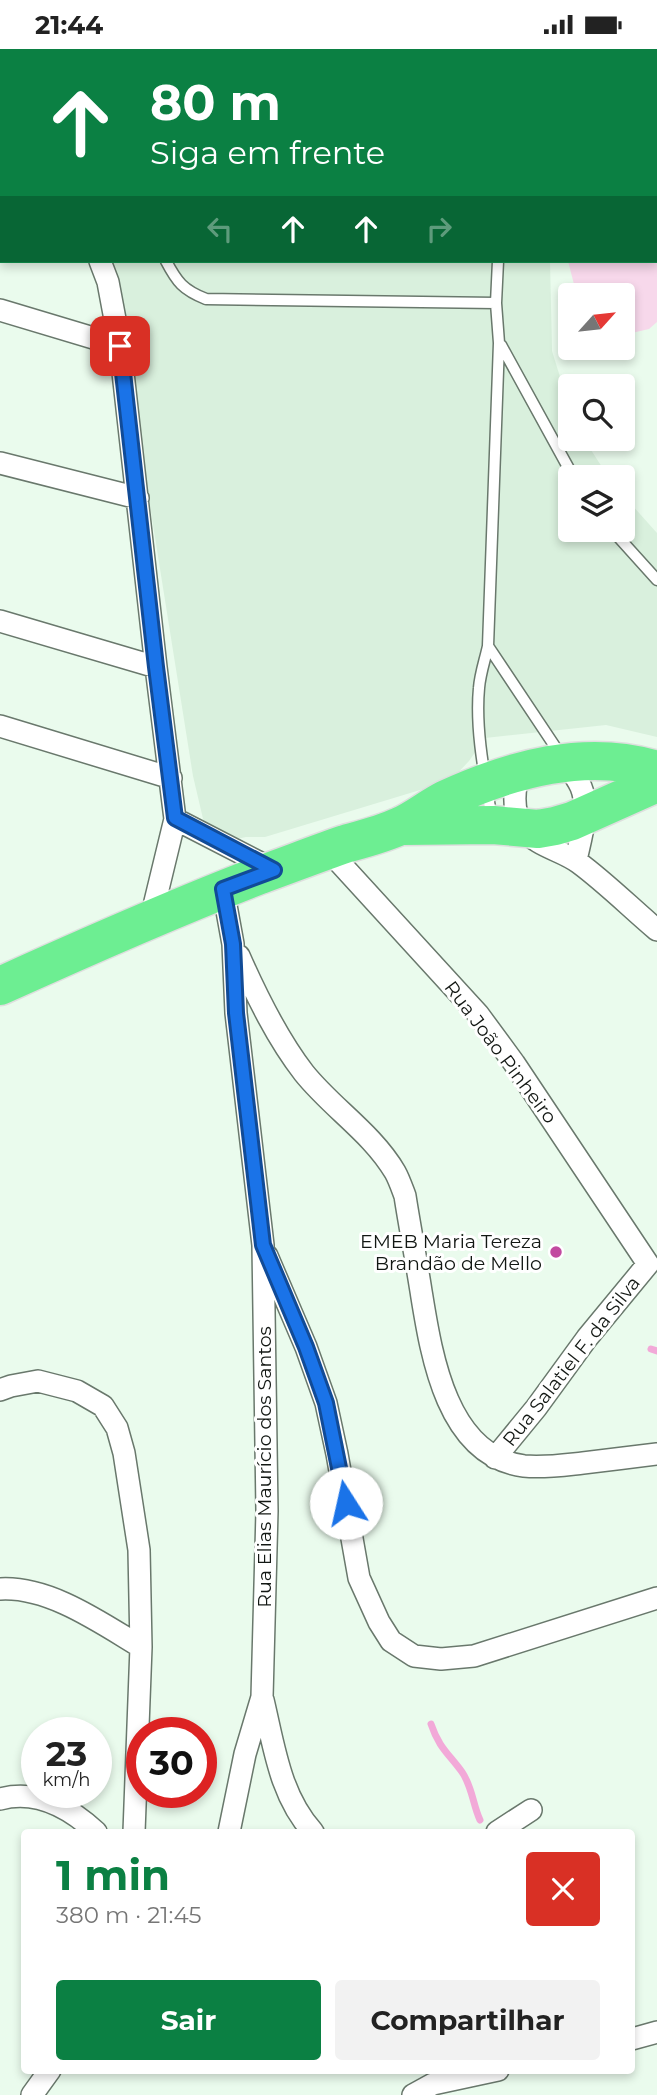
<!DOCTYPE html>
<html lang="pt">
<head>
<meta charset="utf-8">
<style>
	:root { --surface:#fff; --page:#f2f2f2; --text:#222; --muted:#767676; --accent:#0b8043 }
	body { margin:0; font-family:Montserrat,sans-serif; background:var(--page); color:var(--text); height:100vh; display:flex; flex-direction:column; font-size:26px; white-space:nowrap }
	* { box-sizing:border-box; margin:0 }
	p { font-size:23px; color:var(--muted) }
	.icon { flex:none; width:38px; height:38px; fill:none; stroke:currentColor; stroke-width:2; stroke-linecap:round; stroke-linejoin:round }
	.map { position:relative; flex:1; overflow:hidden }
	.side { position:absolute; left:21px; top:1780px; width:614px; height:245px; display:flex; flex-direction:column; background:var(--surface); border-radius:7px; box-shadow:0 4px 10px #0003 }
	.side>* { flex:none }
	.top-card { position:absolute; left:0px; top:0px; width:658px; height:214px; box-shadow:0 4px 10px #0003; background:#0b8043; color:#fff; overflow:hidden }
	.needle { width:46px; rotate:63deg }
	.tools { position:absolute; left:558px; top:234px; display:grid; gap:14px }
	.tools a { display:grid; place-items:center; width:77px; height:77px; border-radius:7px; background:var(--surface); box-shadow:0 4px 10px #0003; font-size:35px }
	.speed { position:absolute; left:21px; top:1668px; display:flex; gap:14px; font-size:35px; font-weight:700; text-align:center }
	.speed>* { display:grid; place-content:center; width:91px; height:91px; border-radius:50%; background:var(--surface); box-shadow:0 4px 10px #0003; line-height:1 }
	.speed small { font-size:18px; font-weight:400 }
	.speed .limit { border:10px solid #d22; background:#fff; color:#111 }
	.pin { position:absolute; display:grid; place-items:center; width:60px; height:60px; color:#fff; margin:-30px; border-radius:14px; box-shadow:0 4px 10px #0006 }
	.me { position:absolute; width:77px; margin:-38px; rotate:350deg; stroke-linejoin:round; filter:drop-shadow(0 0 5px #0008) }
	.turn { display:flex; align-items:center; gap:24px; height:147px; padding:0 35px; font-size:32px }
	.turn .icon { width:91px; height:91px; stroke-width:2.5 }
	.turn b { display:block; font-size:49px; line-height:60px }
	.lanes { display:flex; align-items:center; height:66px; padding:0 35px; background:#0003; justify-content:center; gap:35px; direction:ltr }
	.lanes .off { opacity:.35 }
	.round { display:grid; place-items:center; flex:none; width:74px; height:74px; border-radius:7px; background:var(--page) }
	.head { display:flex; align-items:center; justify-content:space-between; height:119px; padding:0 35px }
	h1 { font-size:42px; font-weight:700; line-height:52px; color:var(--accent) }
	.cta { display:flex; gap:14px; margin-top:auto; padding:14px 35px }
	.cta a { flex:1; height:80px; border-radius:7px; background:var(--accent); color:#fff; font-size:28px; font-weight:700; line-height:80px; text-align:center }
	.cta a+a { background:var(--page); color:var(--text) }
	.status { display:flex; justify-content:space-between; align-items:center; height:49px; padding:0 35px; background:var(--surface); direction:ltr }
	.status svg { height:19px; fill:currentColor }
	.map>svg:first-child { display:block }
</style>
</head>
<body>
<div class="status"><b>21:44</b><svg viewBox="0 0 49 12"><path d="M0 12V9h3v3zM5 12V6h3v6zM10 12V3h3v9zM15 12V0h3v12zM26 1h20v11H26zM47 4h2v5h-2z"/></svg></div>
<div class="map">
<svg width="657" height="2046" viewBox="0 0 657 2046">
	<rect width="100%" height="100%" fill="#eafbed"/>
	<path fill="#d9f0dd" d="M130,0H525V2H129Z
		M111,212H550L552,302L570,360V390H584L609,429H570V481H623V446L657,484V688L606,676L485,689L469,712L453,729L430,738L265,788H246L227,792L204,774L193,727Z"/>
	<path fill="#f7d8eb" d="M488,0H657V273L649,280L623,286V247H577L568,212H656V2H490Z"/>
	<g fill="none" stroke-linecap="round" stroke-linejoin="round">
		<path stroke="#f2a9d8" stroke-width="7" d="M651,1300L657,1302
			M431,1675C439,1699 449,1705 462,1723C472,1737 473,1756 480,1771"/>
		<defs>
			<path id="lane" d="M166,212C177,233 183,241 206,250L496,254
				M501,296L574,429
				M612,481L657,531
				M488,597L562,708
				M492,770C485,729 475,681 479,639C480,625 485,611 488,597L499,294L496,254L498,212"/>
			<path id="street" d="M0,135L2,136
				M100,212L108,233L120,297L156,618L175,770L151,869
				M0,261L120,297
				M0,414L138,449
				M0,572L156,618
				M0,677L171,729
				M565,713C571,721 577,729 581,738C590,760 581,788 576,811
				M519,723C514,741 512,764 524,780C537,798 562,801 579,814C606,834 631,859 657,881
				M175,770L274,821
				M328,801L478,965L514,1014L648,1215
				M223,840L233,895L236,964L263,1196L267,1462L262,1648L245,1705L229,1783
				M239,907C257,948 277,989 304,1024C332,1059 372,1084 395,1123C399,1130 402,1139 405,1147C410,1179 416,1210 421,1242C431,1304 446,1407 524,1417C544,1419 564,1416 583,1414C608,1411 632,1408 657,1405
				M267,1207L306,1298L326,1354L337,1405L359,1529L379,1573L391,1592L414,1607L441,1610L474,1607L657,1549
				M0,1341L11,1337L38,1332L77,1342L103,1357L117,1379L124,1404L139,1501L141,1598L134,1783
				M495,1409L536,1359L587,1289L648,1215
				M0,1540C49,1537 101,1574 141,1598
				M263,1651C274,1697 280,1747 313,1783
				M0,1750C37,1740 70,1759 96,1783
				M497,1783L531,1761
				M632,1990L657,1983
				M32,2046L50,2021
				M413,2046L433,2035L498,2021"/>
			<path id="highway" d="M403,777L493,776L538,780L555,777L572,772L657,734
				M0,937C86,898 172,860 260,826C288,816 316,805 345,795C363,790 383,785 400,777C416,770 430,758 446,750C512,720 586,699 657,721"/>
		</defs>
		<use href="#lane" stroke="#69786c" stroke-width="13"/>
		<use href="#street" stroke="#69786c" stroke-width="24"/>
		<use href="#highway" stroke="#dedfde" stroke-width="41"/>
		<use href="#lane" stroke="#fff" stroke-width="10"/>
		<use href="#street" stroke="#fff" stroke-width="21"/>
		<use href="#highway" stroke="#6dee92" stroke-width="38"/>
	</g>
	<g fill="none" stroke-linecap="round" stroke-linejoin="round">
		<defs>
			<path id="route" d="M120,297L156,618L175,769L274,821L223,840L233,895L236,964L263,1196L306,1298L326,1354L346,1454"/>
		</defs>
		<use href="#route" stroke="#114b97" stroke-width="18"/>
		<use href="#route" stroke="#1a73e8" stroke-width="12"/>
	</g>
	<circle fill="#c24aa0" stroke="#fff" stroke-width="2.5" cx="556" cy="1203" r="7"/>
	<g text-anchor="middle" stroke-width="6" stroke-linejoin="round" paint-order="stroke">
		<g font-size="19" fill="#121713" stroke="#fff">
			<text transform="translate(501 1003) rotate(53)" y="7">Rua João Pinheiro</text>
			<text transform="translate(571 1312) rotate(-52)" y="7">Rua Salatiel F. da Silva</text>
			<text transform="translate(264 1418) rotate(-90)" y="7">Rua Elias Maurício dos Santos</text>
		</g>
		<g font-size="19" fill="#121713" stroke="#fff" text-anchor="end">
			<text x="542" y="1199">EMEB Maria Tereza<tspan x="542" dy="22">Brandão de Mello</tspan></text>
		</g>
	</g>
</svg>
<div class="tools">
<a><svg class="needle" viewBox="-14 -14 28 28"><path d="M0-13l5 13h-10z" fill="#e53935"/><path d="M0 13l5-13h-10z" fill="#767676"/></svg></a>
<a><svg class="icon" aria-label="search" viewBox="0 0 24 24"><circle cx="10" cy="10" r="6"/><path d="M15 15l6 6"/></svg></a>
<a><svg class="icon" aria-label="layers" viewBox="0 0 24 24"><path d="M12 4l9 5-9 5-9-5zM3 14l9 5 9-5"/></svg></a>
</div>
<div class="speed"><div>23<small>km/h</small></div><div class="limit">30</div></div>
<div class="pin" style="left:120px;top:297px;background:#d93025"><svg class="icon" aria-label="arrive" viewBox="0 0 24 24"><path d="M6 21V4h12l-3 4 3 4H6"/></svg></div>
<svg class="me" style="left:346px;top:1454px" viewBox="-20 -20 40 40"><circle r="19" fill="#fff"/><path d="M0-13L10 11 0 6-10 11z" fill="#1a73e8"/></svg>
<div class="top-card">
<div class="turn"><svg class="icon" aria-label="ahead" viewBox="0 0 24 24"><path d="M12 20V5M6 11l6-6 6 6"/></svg><div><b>80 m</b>Siga em frente</div></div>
<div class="lanes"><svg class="icon off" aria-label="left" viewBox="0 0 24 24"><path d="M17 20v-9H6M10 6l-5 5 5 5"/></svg><svg class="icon" aria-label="ahead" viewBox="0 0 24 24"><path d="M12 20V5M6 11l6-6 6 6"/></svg><svg class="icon" aria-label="ahead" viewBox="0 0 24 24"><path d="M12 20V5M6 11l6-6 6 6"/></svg><svg class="icon off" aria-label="right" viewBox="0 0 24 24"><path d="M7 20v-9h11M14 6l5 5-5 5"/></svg></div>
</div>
<section class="side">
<div class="head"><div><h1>1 min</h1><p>380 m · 21:45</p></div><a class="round" style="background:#d93025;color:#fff"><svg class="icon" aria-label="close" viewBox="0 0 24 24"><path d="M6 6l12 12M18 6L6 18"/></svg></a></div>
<div class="cta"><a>Sair</a><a>Compartilhar</a></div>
</section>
</div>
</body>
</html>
